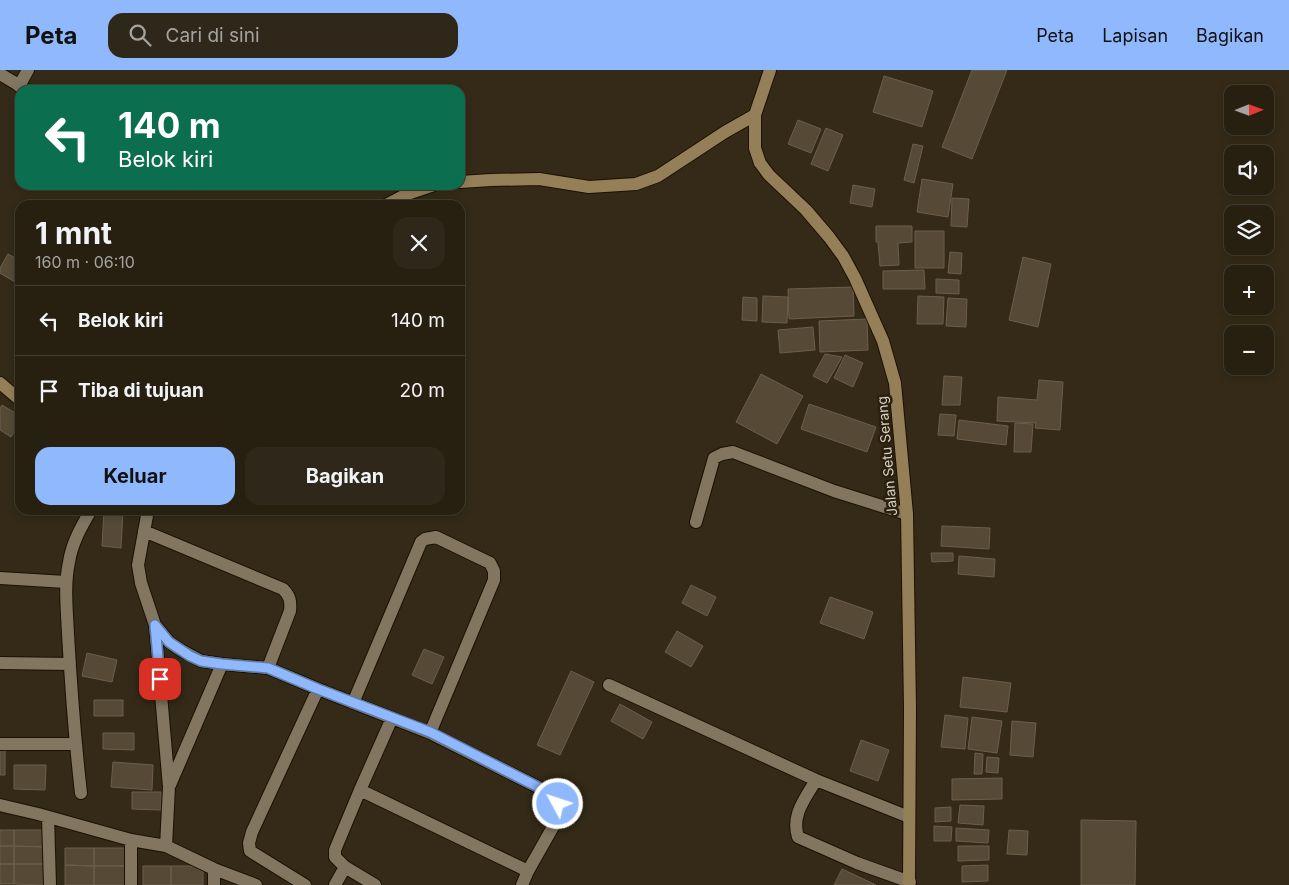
<!DOCTYPE html>
<html lang="id">
<head>
<meta charset="utf-8">
<style>
	:root { --surface:#272011; --page:#2f281a; --text:#f1f3f6; --muted:#a4a39f; --line:#433e31; --accent:#8fb8fd }
	body { margin:0; font-family:Inter,sans-serif; background:var(--page); color:var(--text); height:100vh; display:flex; flex-direction:column; font-size:19px; white-space:nowrap }
	* { box-sizing:border-box; margin:0 }
	p { font-size:16px; color:var(--muted) }
	.icon { flex:none; width:28px; height:28px; fill:none; stroke:currentColor; stroke-width:2; stroke-linecap:round; stroke-linejoin:round }
	.map { position:relative; flex:1; overflow:hidden }
	.panel { position:absolute; left:15px; top:130px; width:450px; height:315px; display:flex; flex-direction:column; background:var(--surface); border-radius:15px; box-shadow:0 2px 8px #0003,0 0 0 1px var(--line) }
	.panel>* { flex:none }
	.guide { position:absolute; left:15px; top:15px; width:450px; height:105px; border-radius:15px; box-shadow:0 2px 8px #0003,0 0 0 1px var(--line); background:#0b6e4f; color:#fff; overflow:hidden }
	.needle { width:32px; rotate:89deg }
	.fabs { position:absolute; left:1224px; top:15px; display:grid; gap:10px }
	.fabs a { display:grid; place-items:center; width:50px; height:50px; border-radius:10px; background:var(--surface); box-shadow:0 2px 8px #0003,0 0 0 1px var(--line); font-size:25px }
	.pin { position:absolute; display:grid; place-items:center; width:42px; height:42px; color:#fff; margin:-21px; border-radius:10px; box-shadow:0 2px 8px #0006 }
	.me { position:absolute; width:55px; margin:-28px; rotate:310deg; stroke-linejoin:round; filter:drop-shadow(0 0 4px #0008) }
	.turn { display:flex; align-items:center; gap:18px; height:105px; padding:0 20px; font-size:22px }
	.turn .icon { width:65px; height:65px; stroke-width:2.5 }
	.turn b { display:block; font-size:35px; line-height:42px }
	.round { display:grid; place-items:center; flex:none; width:52px; height:52px; border-radius:15px; background:var(--page) }
	.headline { display:flex; align-items:center; justify-content:space-between; height:85px; padding:0 20px }
	h1 { font-size:30px; font-weight:700; line-height:38px }
	.button { display:flex; gap:10px; margin-top:auto; padding:10px 20px }
	.button a { flex:1; height:58px; border-radius:15px; background:var(--accent); color:#111; font-size:20px; font-weight:700; line-height:58px; text-align:center }
	.button a+a { background:var(--page); color:var(--text) }
	ul { padding:0; list-style:none }
	li { display:flex; align-items:center; gap:15px; height:70px; padding:0 20px; border-top:1px solid var(--line) }
	li div { flex:1 }
	li b { display:block; font-size:19px }
	li em { font-style:normal }
	header { display:flex; align-items:center; gap:30px; box-sizing:border-box; height:70px; padding:0 25px; background:var(--accent); color:#111 }
	header strong { font-size:24px }
	nav { display:flex; gap:28px; margin-inline-start:auto; font-size:18px }
	.search { width:350px; height:45px; background:var(--page); display:flex; align-items:center; gap:12px; box-sizing:border-box; padding:0 18px; border-radius:15px; color:var(--muted); font-size:19px }
	.map>svg:first-child { display:block }
</style>
</head>
<body>
<header>
<strong>Peta</strong>
<div class="search"><svg class="icon" aria-label="search" viewBox="0 0 24 24"><circle cx="10" cy="10" r="6"/><path d="M15 15l6 6"/></svg>Cari di sini</div>
<nav><a>Peta</a><a>Lapisan</a><a>Bagikan</a></nav>
</header>
<div class="map">
<svg width="1289" height="815" viewBox="0 0 1289 815">
	<rect width="100%" height="100%" fill="#342a17"/>
	<path fill="#564a36" stroke="#6b5f4b" d="M972,0H1007L972,89L942,77Z
		M884,6L933,21L922,57L873,42Z
		M798,50L821,59L811,83L788,74Z
		M826,58L843,65L828,101L811,94Z
		M913,74L923,76L914,113L904,110Z
		M922,109L953,114L948,147L917,142Z
		M853,115L875,119L872,137L850,133Z
		M952,128L969,129L967,157L951,156Z
		M876,156H912V172L898,173L899,195L880,196L878,172H876Z
		M915,161H944V198H915Z
		M950,182L962,183L961,204L948,203Z
		M8,184L20,191V215L0,203V198Z
		M1023,187L1051,194L1038,257L1009,250Z
		M924,200L925,219H883V201Z
		M936,209L959,210V224L936,223Z
		M853,217L854,246L789,249L788,219Z
		M763,226L788,227L787,253L762,252Z
		M918,226L944,227L943,254H917Z
		M743,227L757,228V251L742,250Z
		M948,228L967,229L966,257L946,256Z
		M867,249L868,280L820,282L819,251Z
		M813,257L815,280L780,283L778,260Z
		M825,284L842,287L827,313L813,306Z
		M845,285L863,293L853,317L834,308Z
		M761,304L803,326L777,374L736,352Z
		M944,306L962,307L960,335H942Z
		M1039,310L1063,312L1060,360L1035,358L1036,353L997,351L998,327L1037,330Z
		M809,334L876,357L867,382L801,359Z
		M2,335L20,346V352L11,367L0,360V338Z
		M940,344L956,345L954,366L938,365Z
		M959,350L1008,356L1006,375L957,369Z
		M1015,353L1033,354L1031,382H1014Z
		M104,440H123L121,478L102,476Z
		M942,456L990,458L989,479L941,476Z
		M931,483H953V491L932,492Z
		M959,486L995,489L994,507L958,504Z
		M691,515L716,527L707,546L682,533Z
		M830,527L873,542L864,569L820,553Z
		M677,561L703,576L691,597L665,582Z
		M424,579L444,587L432,614L412,605Z
		M87,583L117,590L112,612L82,606Z
		M571,601L594,612L560,685L537,675Z
		M963,607L1011,613L1007,642L960,637Z
		M94,630H123V646H94Z
		M620,634L652,652L643,669L611,651Z
		M945,645L968,648L965,679L941,677Z
		M972,647L1002,651L997,683L968,679Z
		M1012,651L1036,653L1033,687L1010,685Z
		M103,663H134V680L103,679Z
		M861,670L889,680L878,711L850,701Z
		M0,680H5V705H0Z
		M975,683L983,684L982,704H974Z
		M987,687L999,688L998,703L986,702Z
		M113,692L153,695L152,720L111,717Z
		M14,695H46L45,720L14,719Z
		M1002,708V729L952,730V709Z
		M132,722H161V740L132,739Z
		M960,735L984,736L983,755L958,753Z
		M951,737V751L935,752V738Z
		M1081,750L1136,751L1135,815H1081Z
		M934,756L952,757L951,771H934Z
		M956,758L989,760L988,773L956,771Z
		M0,760H14V776H0Z
		M14,760H45V777L14,776Z
		M1009,760L1028,761L1027,785L1007,784Z
		M0,776H14V794H0Z
		M14,776L45,777V794H14Z
		M958,776H989V790L958,791Z
		M65,778H94V796L65,795Z
		M94,778H125V796H94Z
		M0,794H14V814H0Z
		M14,794H45V815L14,814Z
		M65,795L94,796V815H65Z
		M988,795V811L962,812V796Z
		M94,796H125V815H94Z
		M143,796H171V815H143Z
		M171,796H203V815H171Z
		M842,799L876,815H834Z"/>
	<g fill="none" stroke-linecap="round" stroke-linejoin="round">
		<defs>
			<path id="street" d="M0,4L27,20
				M19,16L28,0
				M148,440L138,495L141,513L155,555L169,572L179,579L201,591L222,594L268,598L318,619L430,663L548,722C558,729 561,735 558,748L528,801L522,815
				M696,452L714,388L722,384L733,382L834,421L907,444
				M144,461L283,519C290,526 291,531 290,541L268,598
				M0,508L66,512
				M155,555L169,717L166,776
				M0,593L70,594
				M609,615L816,710L909,747
				M353,633L421,472L425,469L436,467L490,493L494,501V510L430,663
				M0,674H76
				M816,710C805,729 791,745 798,767L857,793L910,812
				M170,715L222,594
				M360,720L528,801
				M81,723C75,671 71,617 68,564C67,540 64,516 69,492C72,473 81,457 91,440
				M0,735L38,744L131,770L166,776L214,799L256,815
				M48,747L50,815
				M214,799V815
				M131,815V770
				M305,815L250,781L249,773L252,762L318,619
				M335,815L345,797
				M375,815L345,797L335,787V780L360,720L392,648"/>
			<path id="secondary" d="M770,0L755,45V78L760,93L769,105L806,140L829,167L843,186L855,208L883,271L895,313L907,444L910,639L909,815
				M460,112L491,110L539,109L589,117L636,114L658,106L725,62L755,45
				M386,135L407,124L434,115
				M0,313L20,330"/>
		</defs>
		<use href="#street" stroke="#1c1202" stroke-width="14"/>
		<use href="#secondary" stroke="#1c1202" stroke-width="14"/>
		<use href="#street" stroke="#827661" stroke-width="12"/>
		<use href="#secondary" stroke="#947f59" stroke-width="12"/>
	</g>
	<g fill="none" stroke-linecap="round" stroke-linejoin="round">
		<defs>
			<path id="route" d="M160,609L155,555L169,572L190,586L201,591L222,594L268,598L318,619L430,662L548,722L556,727L558,734"/>
		</defs>
		<use href="#route" stroke="#5d78a4" stroke-width="12"/>
		<use href="#route" stroke="#8fb8fd" stroke-width="9"/>
	</g>
	<g text-anchor="middle" stroke-width="5" stroke-linejoin="round" paint-order="stroke">
		<g font-size="14" fill="#d7d1c5" stroke="#2a200d">
			<text transform="translate(887 386) rotate(-95)" y="5">Jalan Setu Serang</text>
		</g>
	</g>
</svg>
<div class="fabs">
<a><svg class="needle" viewBox="-14 -14 28 28"><path d="M0-13l5 13h-10z" fill="#e53935"/><path d="M0 13l5-13h-10z" fill="#a4a39f"/></svg></a>
<a><svg class="icon" aria-label="sound" viewBox="0 0 24 24"><path d="M4 9h4l5-4v14l-5-4H4zM17 9q2 3 0 6"/></svg></a>
<a><svg class="icon" aria-label="layers" viewBox="0 0 24 24"><path d="M12 4l9 5-9 5-9-5zM3 14l9 5 9-5"/></svg></a>
<a>+</a>
<a>−</a>
</div>
<div class="pin" style="left:160px;top:609px;background:#d93025"><svg class="icon" aria-label="arrive" viewBox="0 0 24 24"><path d="M6 21V4h12l-3 4 3 4H6"/></svg></div>
<svg class="me" style="left:558px;top:734px" viewBox="-20 -20 40 40"><circle r="17" fill="#8fb8fd" stroke="#fff" stroke-width="3"/><path d="M0-11L8 9 0 5-8 9z" fill="#fff"/></svg>
<div class="guide">
<div class="turn"><svg class="icon" aria-label="left" viewBox="0 0 24 24"><path d="M17 20v-9H6M10 6l-5 5 5 5"/></svg><div><b>140 m</b>Belok kiri</div></div>
</div>
<section class="panel">
<div class="headline"><div><h1>1 mnt</h1><p>160 m · 06:10</p></div><a class="round"><svg class="icon" aria-label="close" viewBox="0 0 24 24"><path d="M6 6l12 12M18 6L6 18"/></svg></a></div>
<ul>
<li><svg class="icon" aria-label="left" viewBox="0 0 24 24"><path d="M17 20v-9H6M10 6l-5 5 5 5"/></svg><div><b>Belok kiri</b></div><em>140 m</em></li>
<li><svg class="icon" aria-label="arrive" viewBox="0 0 24 24"><path d="M6 21V4h12l-3 4 3 4H6"/></svg><div><b>Tiba di tujuan</b></div><em>20 m</em></li>
</ul>
<div class="button"><a>Keluar</a><a>Bagikan</a></div>
</section>
</div>
</body>
</html>
